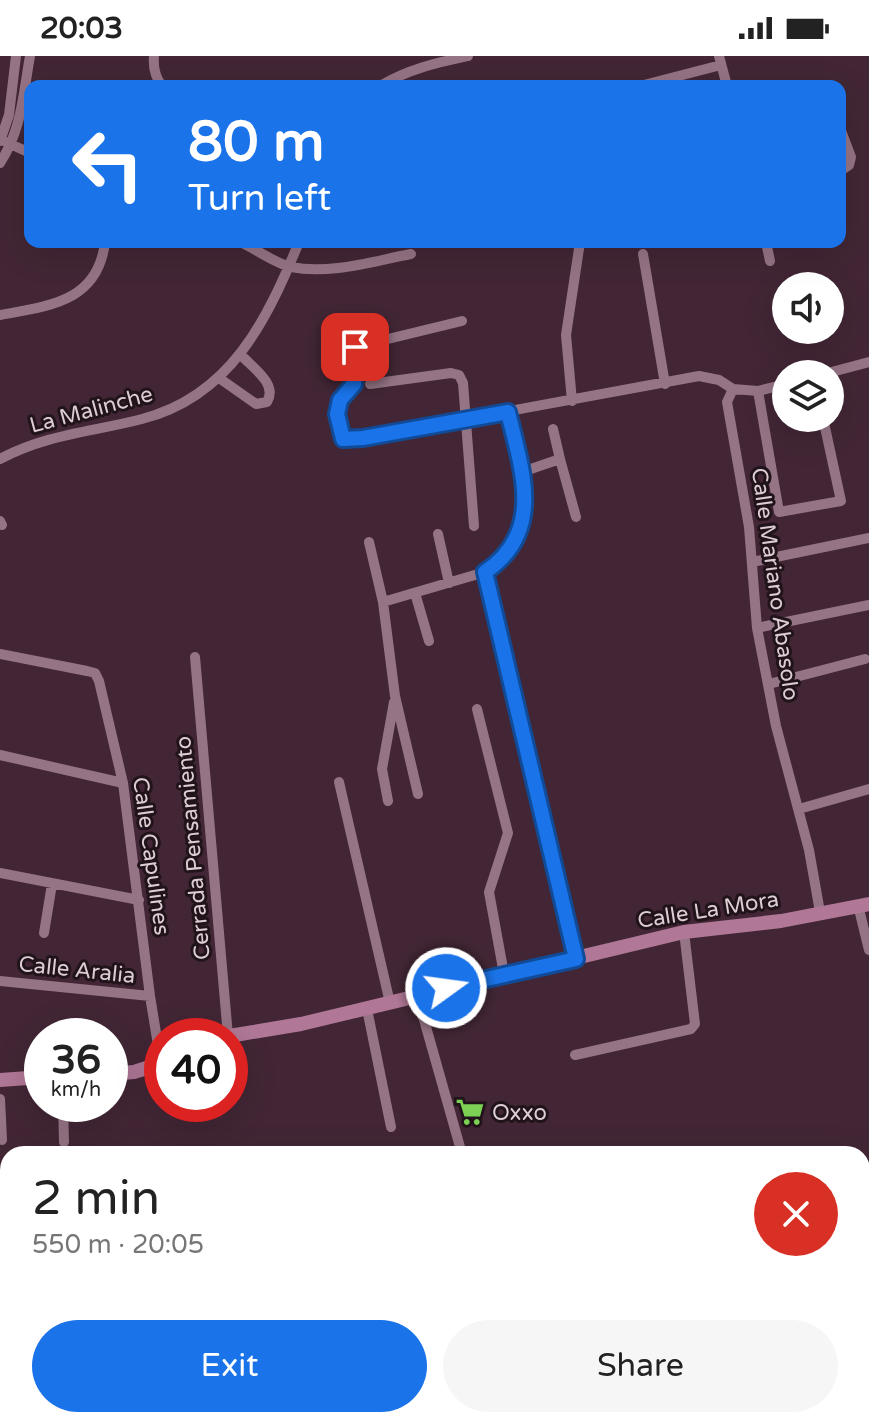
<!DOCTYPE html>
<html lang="en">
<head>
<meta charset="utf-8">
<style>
	:root { --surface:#fff; --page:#f6f6f6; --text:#222; --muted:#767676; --accent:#1a73e8 }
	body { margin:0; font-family:"Varela Round",sans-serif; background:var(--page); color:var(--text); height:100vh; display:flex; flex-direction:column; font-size:30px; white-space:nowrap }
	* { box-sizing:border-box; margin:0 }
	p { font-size:26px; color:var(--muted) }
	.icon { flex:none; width:44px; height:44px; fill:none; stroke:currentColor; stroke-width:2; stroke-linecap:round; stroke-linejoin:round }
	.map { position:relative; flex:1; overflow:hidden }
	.sheet { position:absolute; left:0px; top:1090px; width:870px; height:282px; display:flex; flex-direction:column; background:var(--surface); border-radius:24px 24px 0 0; box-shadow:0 8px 32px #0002 }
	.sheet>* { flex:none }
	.hud { position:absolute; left:24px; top:24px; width:822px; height:168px; border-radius:16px; box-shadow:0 8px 32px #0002; background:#1a73e8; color:#fff; overflow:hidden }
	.buttons { position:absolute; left:772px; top:216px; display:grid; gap:16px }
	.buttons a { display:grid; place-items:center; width:72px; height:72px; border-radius:50%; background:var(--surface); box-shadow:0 8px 32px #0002; font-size:40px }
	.speed { position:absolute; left:24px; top:962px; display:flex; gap:16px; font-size:40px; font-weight:700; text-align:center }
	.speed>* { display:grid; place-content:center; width:104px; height:104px; border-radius:50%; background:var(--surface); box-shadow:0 8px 32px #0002; line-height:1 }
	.speed small { font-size:20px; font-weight:400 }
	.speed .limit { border:12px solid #d22; background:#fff; color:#111 }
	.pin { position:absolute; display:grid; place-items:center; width:68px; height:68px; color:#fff; margin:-34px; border-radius:16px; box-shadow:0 4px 12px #0006 }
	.me { position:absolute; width:88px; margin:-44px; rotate:76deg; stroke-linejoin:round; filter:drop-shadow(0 0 6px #0008) }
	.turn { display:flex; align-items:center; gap:28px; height:168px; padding:0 32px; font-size:36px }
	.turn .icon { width:104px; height:104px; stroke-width:2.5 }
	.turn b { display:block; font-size:56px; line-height:68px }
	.round { display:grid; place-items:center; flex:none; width:84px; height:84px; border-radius:42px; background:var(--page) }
	.headline { display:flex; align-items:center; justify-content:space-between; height:136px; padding:0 32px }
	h1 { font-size:48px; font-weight:600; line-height:60px }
	.action { display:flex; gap:16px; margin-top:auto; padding:16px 32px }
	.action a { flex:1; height:92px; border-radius:48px; background:var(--accent); color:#fff; font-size:32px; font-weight:600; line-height:92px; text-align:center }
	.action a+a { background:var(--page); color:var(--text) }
	.status { display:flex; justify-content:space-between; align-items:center; height:56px; padding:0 40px; background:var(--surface); direction:ltr }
	.status svg { height:22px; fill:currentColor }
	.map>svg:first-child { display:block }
</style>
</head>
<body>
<div class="status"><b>20:03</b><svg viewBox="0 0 49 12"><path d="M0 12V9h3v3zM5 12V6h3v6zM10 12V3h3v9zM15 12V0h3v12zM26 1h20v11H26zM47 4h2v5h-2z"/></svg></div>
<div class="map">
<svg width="869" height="1371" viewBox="0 0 869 1371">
	<rect width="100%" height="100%" fill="#422635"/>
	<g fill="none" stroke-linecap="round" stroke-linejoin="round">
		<path stroke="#957485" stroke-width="5" d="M490,1371L525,1364"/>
		<path stroke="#957485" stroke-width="10" d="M154,0C153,11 155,21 162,30
			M719,0L727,30
			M380,30C408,13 436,7 468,0
			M640,30L721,9
			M840,72L851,101L849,109L840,115
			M0,85L9,59L16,0
			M6,86L30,97
			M0,107C22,73 23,39 30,0
			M240,186C256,193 274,207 291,211C330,219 373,205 411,198
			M766,186L770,205
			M643,198L665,328
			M0,259C49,250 98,246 105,186
			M462,265L355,291L354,328L340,344L337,358L343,383L363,382L699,320L719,324L733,333
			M824,318L869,306
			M219,322L256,348L267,346C278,328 253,312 241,299
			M370,328L451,317L459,319L463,327L474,470
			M786,328L758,335L733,333L727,346L749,471L757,572L776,670L809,794L820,856
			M758,335L779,456L841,445L823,362
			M572,345L566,279L580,186
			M508,356C522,414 545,476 485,516L576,903
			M553,373L560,403
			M0,403C47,378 92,376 142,363C231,340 267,264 299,186
			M522,416L560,403L576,461
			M0,465L2,469
			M438,478L449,527
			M369,486L383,546L395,640L418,738
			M752,506L869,482
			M415,537L429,585
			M383,546L485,516
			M757,572L869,549
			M0,598L87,615L95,617L99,625L123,727L150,940L158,989L162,998
			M195,601L228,980
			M769,628L865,603
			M477,653L508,777L489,836L504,918
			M0,699L123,727
			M339,726L390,947
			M388,745L382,713L394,646
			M799,753L869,733
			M0,817L139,844
			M858,849L869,894
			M44,877L52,828
			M0,925L150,940
			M417,939L462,1098
			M367,953L391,1071
			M575,999L691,973L695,968L684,876
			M0,1043L2,1084
			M63,1048L64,1086
			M805,1098H806
			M0,1197L8,1196
			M862,1254L869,1253
			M862,1278L869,1268
			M0,1285H8
			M362,1364L364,1371
			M527,1364L529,1371
			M715,1364L716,1371
			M308,1370L323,1364
			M46,1371L187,1364
			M790,1371L798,1364"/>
		<path stroke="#b07896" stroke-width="14" d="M229,980L301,968L684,876L781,865L869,848
			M110,1018L134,1016L162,1007
			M0,1024L42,1021"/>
	</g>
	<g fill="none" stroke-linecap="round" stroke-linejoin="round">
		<defs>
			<path id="route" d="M355,291L354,328L340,344L337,358L343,383L363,382L508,356C522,414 545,476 485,516L576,903L446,932"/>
		</defs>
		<use href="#route" stroke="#114b97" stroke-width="20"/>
		<use href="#route" stroke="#1a73e8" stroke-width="14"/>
	</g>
	<defs>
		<symbol id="supermarket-bare" viewBox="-9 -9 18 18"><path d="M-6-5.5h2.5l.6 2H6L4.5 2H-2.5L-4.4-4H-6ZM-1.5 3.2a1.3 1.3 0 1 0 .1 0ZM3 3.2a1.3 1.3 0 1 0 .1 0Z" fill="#7cd155" stroke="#20141a" stroke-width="2.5" paint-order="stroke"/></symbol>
	</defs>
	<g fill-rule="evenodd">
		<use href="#supermarket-bare" x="450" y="1036" width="40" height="40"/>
	</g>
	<g text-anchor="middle" stroke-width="6" stroke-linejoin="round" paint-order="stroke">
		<g font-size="22" fill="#deccd5" stroke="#20141a">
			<text transform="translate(91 353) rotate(-15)" y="8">La Malinche</text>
			<text transform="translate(776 528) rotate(82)" y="8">Calle Mariano Abasolo</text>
			<text transform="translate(192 792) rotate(-95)" y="8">Cerrada Pensamiento</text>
			<text transform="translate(152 800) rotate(82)" y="8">Calle Capulines</text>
			<text transform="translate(708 853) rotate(-9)" y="8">Calle La Mora</text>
			<text transform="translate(77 913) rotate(6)" y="8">Calle Aralia</text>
		</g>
		<g font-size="22" fill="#deccd5" stroke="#20141a" text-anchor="start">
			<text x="492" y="1064">Oxxo</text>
		</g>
	</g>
</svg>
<div class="buttons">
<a><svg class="icon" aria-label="sound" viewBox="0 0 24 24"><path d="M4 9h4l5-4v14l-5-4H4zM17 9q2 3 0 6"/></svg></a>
<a><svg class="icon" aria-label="layers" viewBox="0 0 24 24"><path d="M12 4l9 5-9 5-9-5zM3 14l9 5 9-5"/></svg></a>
</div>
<div class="speed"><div>36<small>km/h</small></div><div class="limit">40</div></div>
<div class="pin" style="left:355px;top:291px;background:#d93025"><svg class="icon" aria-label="arrive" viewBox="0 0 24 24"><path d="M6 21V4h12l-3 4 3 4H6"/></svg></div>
<svg class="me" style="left:446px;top:932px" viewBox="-20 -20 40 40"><circle r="17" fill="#1a73e8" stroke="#fff" stroke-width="3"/><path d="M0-11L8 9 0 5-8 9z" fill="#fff"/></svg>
<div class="hud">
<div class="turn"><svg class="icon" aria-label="left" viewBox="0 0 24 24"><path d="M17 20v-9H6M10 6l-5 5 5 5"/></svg><div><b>80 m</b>Turn left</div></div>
</div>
<section class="sheet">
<div class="headline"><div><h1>2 min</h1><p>550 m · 20:05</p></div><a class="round" style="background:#d93025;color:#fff"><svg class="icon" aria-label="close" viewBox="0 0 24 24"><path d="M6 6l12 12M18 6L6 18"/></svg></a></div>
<div class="action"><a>Exit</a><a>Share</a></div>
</section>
</div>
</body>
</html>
